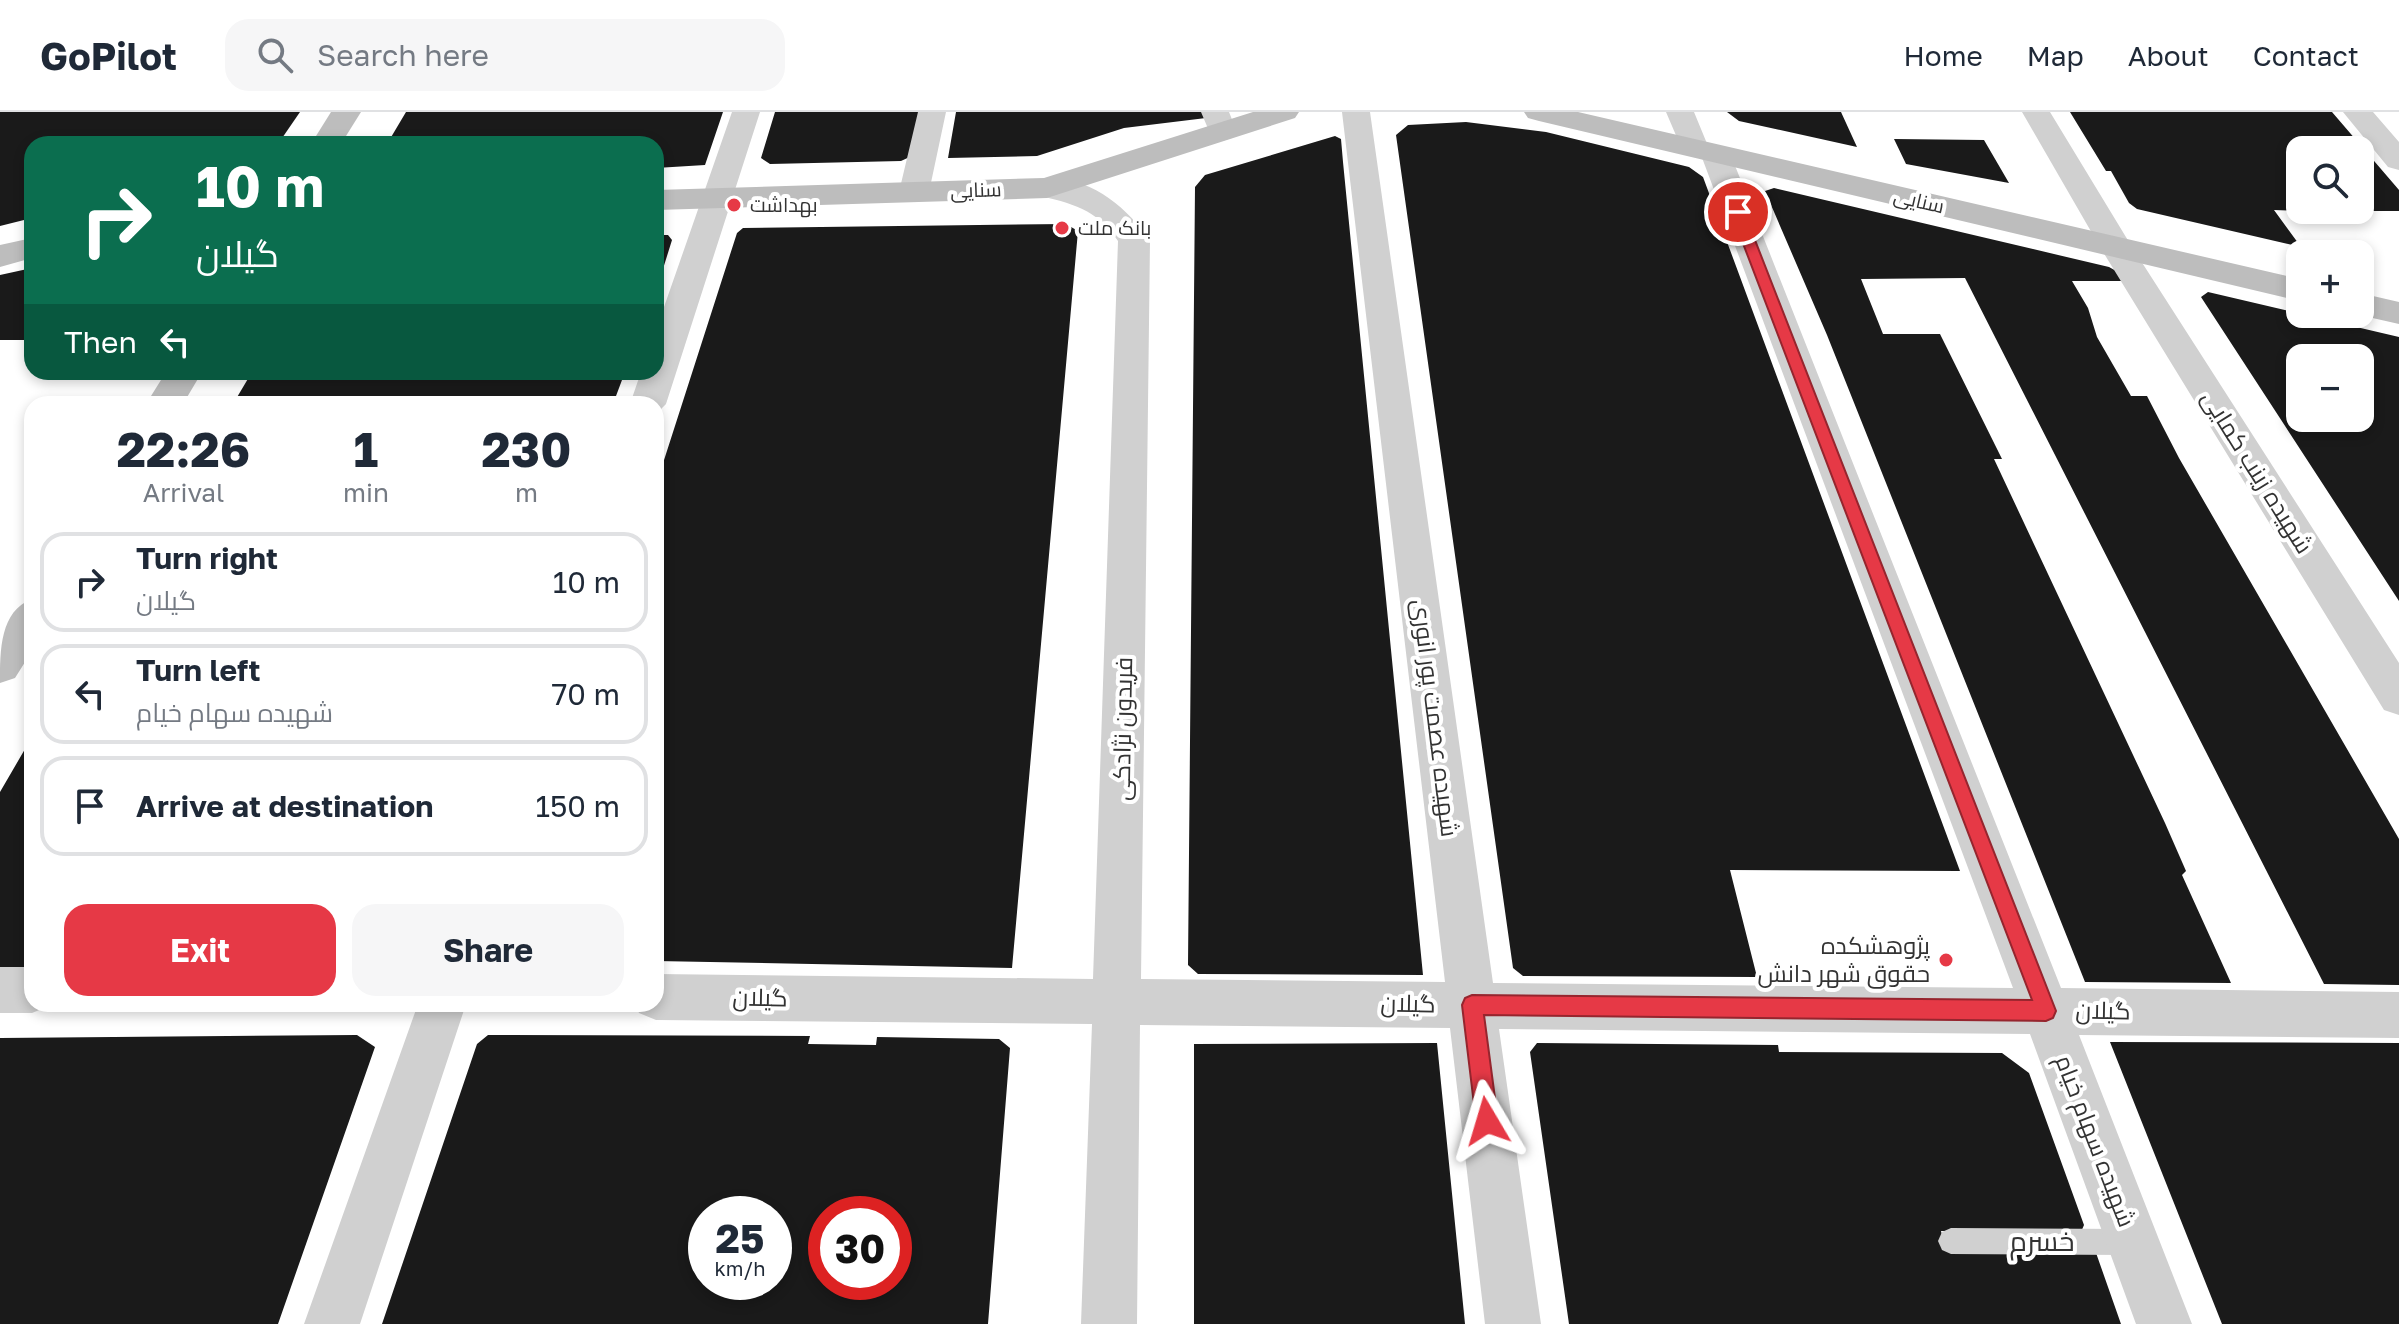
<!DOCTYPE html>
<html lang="en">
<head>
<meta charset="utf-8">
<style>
	:root { --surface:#fff; --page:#f6f6f7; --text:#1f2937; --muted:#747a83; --line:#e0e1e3; --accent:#e63946 }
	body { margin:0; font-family:"Golos Text",Cairo,sans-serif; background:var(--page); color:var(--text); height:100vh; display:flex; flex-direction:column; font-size:30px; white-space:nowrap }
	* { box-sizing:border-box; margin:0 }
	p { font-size:26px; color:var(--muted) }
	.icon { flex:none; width:44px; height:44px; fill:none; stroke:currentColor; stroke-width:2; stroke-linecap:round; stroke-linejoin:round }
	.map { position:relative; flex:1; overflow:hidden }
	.drawer { position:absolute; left:24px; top:284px; width:640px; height:616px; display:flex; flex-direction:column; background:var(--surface); border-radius:24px; box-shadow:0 4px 12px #0003 }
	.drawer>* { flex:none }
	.banner { position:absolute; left:24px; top:24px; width:640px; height:244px; border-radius:24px; box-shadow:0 4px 12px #0003; background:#0b6e4f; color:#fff; overflow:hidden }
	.controls { position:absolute; left:2286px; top:24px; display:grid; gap:16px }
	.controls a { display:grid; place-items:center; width:88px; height:88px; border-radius:16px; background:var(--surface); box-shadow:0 4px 12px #0003; font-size:40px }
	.speed { position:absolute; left:688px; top:1084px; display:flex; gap:16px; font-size:40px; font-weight:700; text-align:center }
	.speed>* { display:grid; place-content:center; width:104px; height:104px; border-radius:50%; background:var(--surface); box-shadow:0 4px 12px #0003; line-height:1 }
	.speed small { font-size:20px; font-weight:400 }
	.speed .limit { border:12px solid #d22; background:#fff; color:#111 }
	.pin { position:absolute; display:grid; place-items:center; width:68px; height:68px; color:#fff; margin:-34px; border:4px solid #fff; border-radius:50%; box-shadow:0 2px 8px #0007 }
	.me { position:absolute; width:88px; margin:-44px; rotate:353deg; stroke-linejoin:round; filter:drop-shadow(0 0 6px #0008) }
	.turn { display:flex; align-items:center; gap:28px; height:168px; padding:0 40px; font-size:36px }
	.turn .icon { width:104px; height:104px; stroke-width:2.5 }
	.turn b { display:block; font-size:56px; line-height:68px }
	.then { display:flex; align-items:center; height:76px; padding:0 40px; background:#0003; gap:16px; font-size:30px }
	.eta { display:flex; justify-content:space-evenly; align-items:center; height:136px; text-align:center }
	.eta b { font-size:48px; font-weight:700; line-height:56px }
	.cta { display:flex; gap:16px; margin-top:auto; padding:16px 40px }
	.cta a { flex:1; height:92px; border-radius:24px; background:var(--accent); color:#fff; font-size:32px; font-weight:700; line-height:92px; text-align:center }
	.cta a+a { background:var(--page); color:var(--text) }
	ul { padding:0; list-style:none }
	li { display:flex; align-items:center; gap:24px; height:100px; margin:0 16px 12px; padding:0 24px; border:4px solid var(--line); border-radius:24px }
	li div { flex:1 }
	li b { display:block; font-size:30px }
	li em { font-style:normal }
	header { display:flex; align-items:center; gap:48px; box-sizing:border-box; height:112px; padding:0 40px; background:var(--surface); border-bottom:2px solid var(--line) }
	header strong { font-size:38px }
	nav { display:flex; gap:44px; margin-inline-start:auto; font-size:28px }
	.search { width:560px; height:72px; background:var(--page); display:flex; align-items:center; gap:20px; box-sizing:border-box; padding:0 28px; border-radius:24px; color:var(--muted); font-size:30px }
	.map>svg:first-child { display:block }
</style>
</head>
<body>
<header>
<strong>GoPilot</strong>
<div class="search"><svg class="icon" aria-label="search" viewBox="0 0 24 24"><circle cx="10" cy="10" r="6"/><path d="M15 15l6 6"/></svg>Search here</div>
<nav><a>Home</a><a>Map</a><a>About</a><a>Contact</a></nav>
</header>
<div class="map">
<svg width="2399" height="1212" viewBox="0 0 2399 1212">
	<rect width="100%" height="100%" fill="#fff"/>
	<path fill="#1a1a1a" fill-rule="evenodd" d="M0,0H300L278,32H32V106L0,114Z
		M406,0H723L705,53L656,56V32H387Z
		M775,0H922L914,43L901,49L770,52L761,46Z
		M956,0H1205L1206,6L1124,16L1037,44L948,46Z
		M1727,0H1841L1857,35L1739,9Z
		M2070,0H2332L2399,78V99H2360V38H2300V99L2274,98L2301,135L2137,97L2129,91L2111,59H2106Z
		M1466,10L1546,20L1689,55L1703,65L1960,759L1730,758L1757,865L1523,864L1513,856L1396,23L1408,13Z
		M1335,24L1341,27L1343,50L1423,863L1198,862L1188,853L1195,75L1205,63Z
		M1894,27L1984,28L2009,71L1906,52Z
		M1774,76L2109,155L2127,165L2129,169H2072L2088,196L2097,225L2131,284H2147L2179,346L2399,727V873L2324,872L1965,166L1861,167L1883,222H1940L2002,347H1994L2165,711L2186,759L2182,763L2231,871L2085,870L1827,223L1765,79Z
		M1066,112L1078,119L1012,856L656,849V373L737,121L743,116Z
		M656,123H668L672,128L657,176Z
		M32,156V228H0V163Z
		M2208,180L2399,225V489L2201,185ZM2300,246H2360V306H2300Z
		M252,260H625L613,292H233Z
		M32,625V856L0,857V680Z
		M357,923L375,935L278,1212H0V926Z
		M488,923L810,924L808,932L876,933L877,925L999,927L1010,936L988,1212H382L477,932ZM706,1102H774V1170H706ZM826,1102H894V1170H826Z
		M2110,930L2399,931V1212H2222Z
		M1437,931L1465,1212H1194V932Z
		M1537,931L1778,933L1779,940L2002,941L2029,961L2084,1113L2081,1120L1941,1119L1946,1138H2095L2121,1212H1569L1530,940Z"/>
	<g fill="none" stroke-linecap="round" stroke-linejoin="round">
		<path fill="#d0d0d0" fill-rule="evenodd" d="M1951,1116L2131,1117L2140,1121L2144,1130L2140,1139L2131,1143L1951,1142L1942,1138L1938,1129L1942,1120Z"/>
		<path fill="#d0d0d0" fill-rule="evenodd" d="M732,0H760L666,292L656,302V292H630L641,260H656V218Z
			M918,0H946L929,80L925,87L914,89L903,87L899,80Z
			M1201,0H1229L1237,20L1232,26L1222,29L1212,26Z
			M1342,0H1370L1493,871L2013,876L1701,43L1684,42L1666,0H1694L1708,34L1726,35L1730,41L2061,876L2399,880V926L2079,923L2192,1212H2136L2030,922L1499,917L1541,1212H1485L1450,916L1140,913L1137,1212H1081L1092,912L656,908L639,901L635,892H656V862L1093,867L1118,129C1097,97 1071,91 1036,83L1032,76L1036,69C1083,58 1126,93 1150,129L1141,867L1445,870Z
			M2022,0H2050L2132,135L2399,551V603L2384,598L2100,135Z
			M2343,0H2373L2399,30V58L2388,55Z
			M0,855H32V892L49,894L32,901H0Z
			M418,892H466L360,1212H304Z"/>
		<path fill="#bdbdbd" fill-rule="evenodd" d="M331,0H361L341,32H311Z
			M1253,0H1299L1295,6L1047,86L656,98V78L1044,66Z
			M1524,0H1578L2300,167V189L1539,9L1528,6Z
			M32,126V146L0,155V133Z
			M2360,181L2399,190V212L2355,202H2360Z
			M166,260H202L183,292H146Z
			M32,487V539L15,566L0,571C0,538 0,499 32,487Z"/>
	</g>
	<path fill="#e63946" stroke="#96252e" stroke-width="2" d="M1738,96L1744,100L2056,899L2053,906L2046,909L1484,903L1498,1009L1495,1017L1487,1020L1479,1017L1476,1009L1462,893L1465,886L1472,883L2032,888L1731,100Z"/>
	<g fill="#e63946" stroke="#fff" stroke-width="3">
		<circle cx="734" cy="93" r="8"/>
		<circle cx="1062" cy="116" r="8"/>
		<circle cx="1946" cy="848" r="8"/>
	</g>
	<g text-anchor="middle" stroke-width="8" stroke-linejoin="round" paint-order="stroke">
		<g font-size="20" fill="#333" stroke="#fff">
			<text transform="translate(976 78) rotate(-2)" y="7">سنایی</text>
			<text transform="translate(1919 89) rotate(13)" y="7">سنایی</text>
		</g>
		<g font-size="20" fill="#333" stroke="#fff" text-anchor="start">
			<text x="750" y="100">بهداشت</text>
			<text x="1078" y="123">بانک ملت</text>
		</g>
		<g font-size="24" fill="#333" stroke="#fff">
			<text transform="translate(2257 360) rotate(58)" y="8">شهیده زینب کمایی</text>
			<text transform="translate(1435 606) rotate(83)" y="8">شهیده عصمت پور انوری</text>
			<text transform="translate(1123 617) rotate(-89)" y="8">فریدون نژادکی</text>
			<text transform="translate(760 886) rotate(1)" y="8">گیلان</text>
			<text transform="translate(1408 892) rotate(1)" y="8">گیلان</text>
			<text transform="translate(2103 899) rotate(1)" y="8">گیلان</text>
			<text transform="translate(2095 1029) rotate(69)" y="8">شهیده سهام خیام</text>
		</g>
		<g font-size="24" fill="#333" stroke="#fff" text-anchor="end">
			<text x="1930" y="842">پژوهشکده<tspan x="1930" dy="28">حقوق شهر دانش</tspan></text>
		</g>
		<g font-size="28" fill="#333" stroke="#fff">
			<text x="2042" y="1139">خسرم</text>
		</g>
	</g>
</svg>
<div class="controls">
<a><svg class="icon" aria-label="search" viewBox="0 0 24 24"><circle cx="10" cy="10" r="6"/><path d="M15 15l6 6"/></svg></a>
<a>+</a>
<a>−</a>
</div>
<div class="speed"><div>25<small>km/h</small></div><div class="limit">30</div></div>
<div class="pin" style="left:1738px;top:100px;background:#d93025"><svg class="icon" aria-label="arrive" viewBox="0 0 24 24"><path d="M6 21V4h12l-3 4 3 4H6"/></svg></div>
<svg class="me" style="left:1487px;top:1009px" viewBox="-20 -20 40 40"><path d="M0-17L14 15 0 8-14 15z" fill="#e63946" stroke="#fff" stroke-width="4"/></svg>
<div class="banner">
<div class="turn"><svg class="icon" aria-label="right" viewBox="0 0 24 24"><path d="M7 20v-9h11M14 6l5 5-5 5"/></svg><div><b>10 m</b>گیلان</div></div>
<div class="then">Then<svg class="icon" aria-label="left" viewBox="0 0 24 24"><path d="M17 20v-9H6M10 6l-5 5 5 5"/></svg></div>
</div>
<section class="drawer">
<div class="eta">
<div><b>22:26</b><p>Arrival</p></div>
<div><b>1</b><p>min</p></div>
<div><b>230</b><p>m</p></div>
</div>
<ul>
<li><svg class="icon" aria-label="right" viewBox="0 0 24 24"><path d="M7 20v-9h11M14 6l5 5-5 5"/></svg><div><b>Turn right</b><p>گیلان</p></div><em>10 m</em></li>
<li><svg class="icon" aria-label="left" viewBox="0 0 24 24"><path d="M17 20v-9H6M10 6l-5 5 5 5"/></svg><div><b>Turn left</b><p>شهیده سهام خیام</p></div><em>70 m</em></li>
<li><svg class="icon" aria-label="arrive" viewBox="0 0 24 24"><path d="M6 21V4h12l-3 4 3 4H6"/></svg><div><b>Arrive at destination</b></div><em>150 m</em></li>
</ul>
<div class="cta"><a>Exit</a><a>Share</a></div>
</section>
</div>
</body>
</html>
